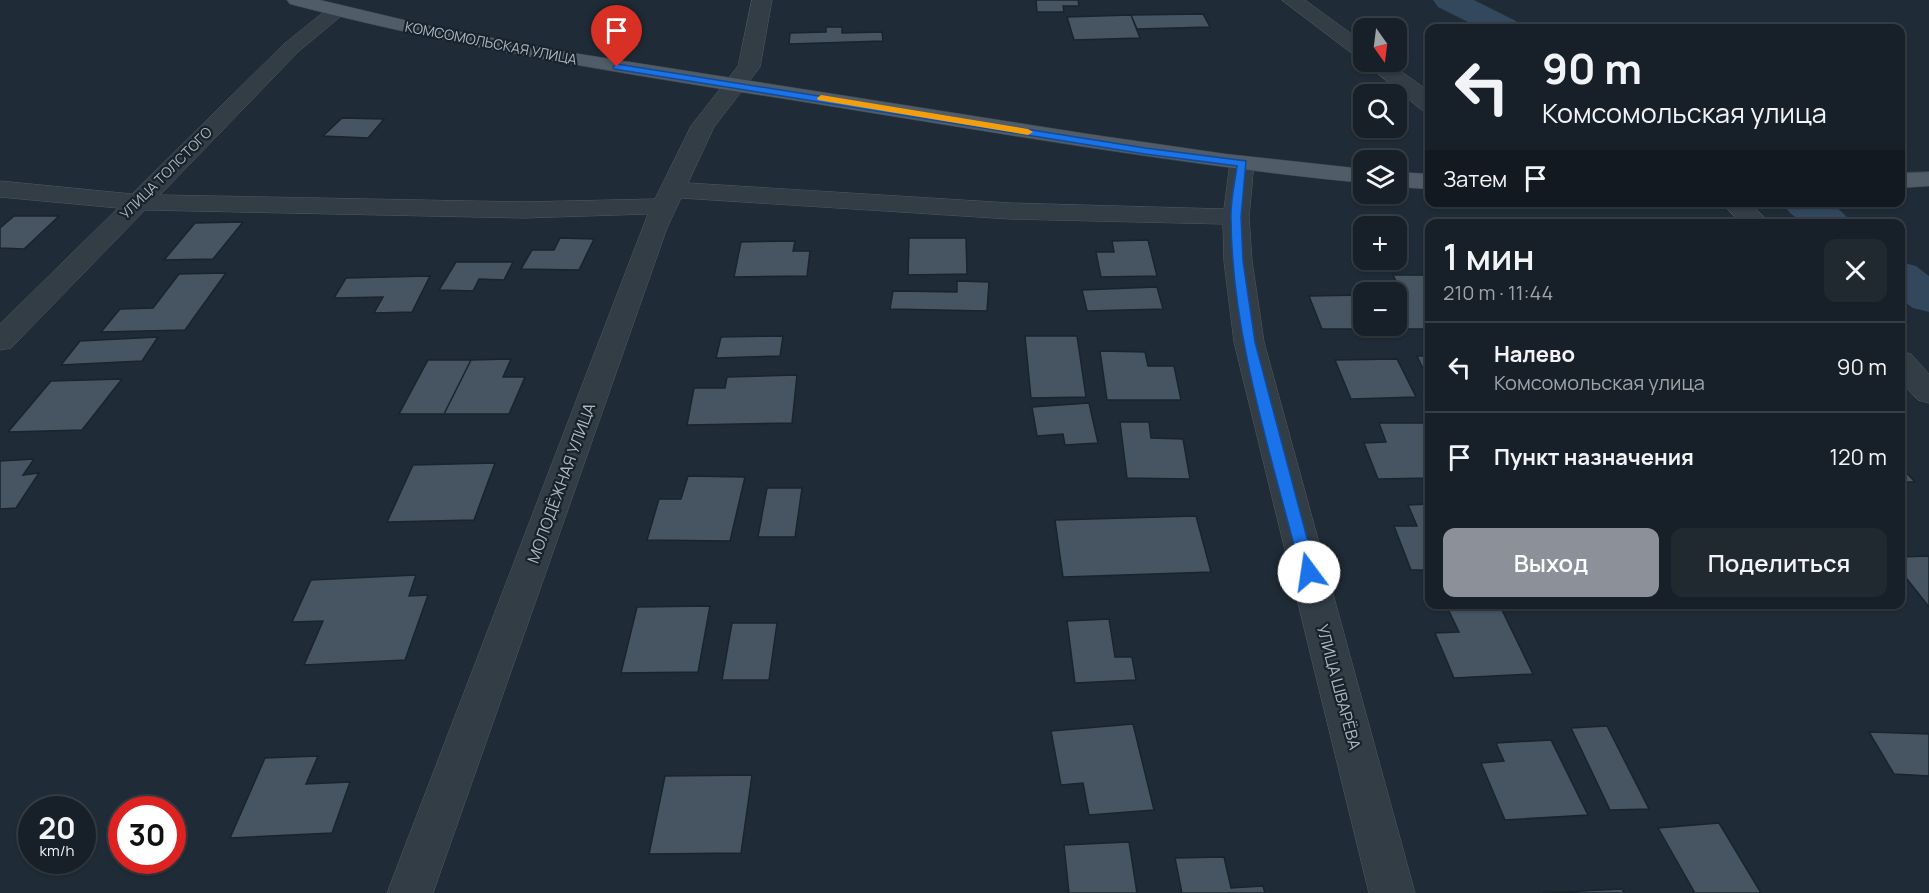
<!DOCTYPE html>
<html lang="ru">
<head>
<meta charset="utf-8">
<style>
	:root { --surface:#172028; --page:#202830; --text:#f1f3f6; --muted:#9ea3a8; --line:#363e45; --accent:#8c9099 }
	body { margin:0; font-family:Manrope,sans-serif; background:var(--page); color:var(--text); height:100vh; display:flex; flex-direction:column; font-size:22px; white-space:nowrap }
	* { box-sizing:border-box; margin:0 }
	p { font-size:20px; color:var(--muted) }
	.icon { flex:none; width:33px; height:33px; fill:none; stroke:currentColor; stroke-width:2; stroke-linecap:round; stroke-linejoin:round }
	.map { position:relative; flex:1; overflow:hidden }
	.details { position:absolute; left:1425px; top:219px; width:480px; height:390px; display:flex; flex-direction:column; background:var(--surface); border-radius:12px; box-shadow:0 2px 4px #0004,0 0 0 2px var(--line) }
	.details>* { flex:none }
	.hud { position:absolute; left:1425px; top:24px; width:480px; height:183px; border-radius:12px; box-shadow:0 2px 4px #0004,0 0 0 2px var(--line); background:#172028; color:var(--text); overflow:hidden }
	.needle { width:39px; rotate:166deg }
	.tools { position:absolute; left:1353px; top:18px; display:grid; gap:12px }
	.tools a { display:grid; place-items:center; width:54px; height:54px; border-radius:12px; background:var(--surface); box-shadow:0 2px 4px #0004,0 0 0 2px var(--line); font-size:30px }
	.speed { position:absolute; left:18px; top:796px; display:flex; gap:12px; font-size:30px; font-weight:700; text-align:center }
	.speed>* { display:grid; place-content:center; width:78px; height:78px; border-radius:50%; background:var(--surface); box-shadow:0 2px 4px #0004,0 0 0 2px var(--line); line-height:1 }
	.speed small { font-size:15px; font-weight:400 }
	.speed .limit { border:9px solid #d22; background:#fff; color:#111 }
	.pin { position:absolute; display:grid; place-items:center; width:51px; height:51px; color:#fff; margin:-62px -26px; border-radius:50% 50% 50% 0; rotate:-45deg; box-shadow:0 0 6px #0007 }
	.pin .icon { rotate:45deg }
	.me { position:absolute; width:66px; margin:-33px; rotate:346deg; stroke-linejoin:round; filter:drop-shadow(0 0 4px #0008) }
	.turn { display:flex; align-items:center; gap:21px; height:126px; padding:0 18px; font-size:27px }
	.turn .icon { width:78px; height:78px; stroke-width:2.5 }
	.turn b { display:block; font-size:42px; line-height:51px }
	.then { display:flex; align-items:center; height:57px; padding:0 18px; background:#0003; gap:12px; font-size:22px }
	.round { display:grid; place-items:center; flex:none; width:63px; height:63px; border-radius:12px; background:var(--page) }
	.summary { display:flex; align-items:center; justify-content:space-between; height:102px; padding:0 18px }
	h1 { font-size:36px; font-weight:600; line-height:45px }
	.primary-button { display:flex; gap:12px; margin-top:auto; padding:12px 18px }
	.primary-button a { flex:1; height:69px; border-radius:12px; background:var(--accent); color:#fff; font-size:24px; font-weight:600; line-height:69px; text-align:center }
	.primary-button a+a { background:var(--page); color:var(--text) }
	ul { padding:0; list-style:none }
	li { display:flex; align-items:center; gap:18px; height:90px; padding:0 18px; border-top:2px solid var(--line) }
	li div { flex:1 }
	li b { display:block; font-size:22px }
	li em { font-style:normal }
	.map>svg:first-child { display:block }
</style>
</head>
<body>
<div class="map">
<svg width="1929" height="893" viewBox="0 0 1929 893">
	<rect width="100%" height="100%" fill="#1f2b36"/>
	<g fill="none" stroke-linecap="round" stroke-linejoin="round">
		<path fill="#33485d" fill-rule="evenodd" d="M1433,0H1474L1516,21L1521,28H1480L1438,7Z
			M1781,202C1812,202 1833,195 1852,224C1821,224 1801,231 1781,202Z
			M1900,262L1916,266L1929,276V312L1913,308L1900,299Z"/>
	</g>
	<path fill="#475562" stroke="#1a242d" stroke-width="1.5" d="M1036,0H1078L1079,6H1063L1064,12H1037Z
		M1203,14L1210,27L1137,29L1131,15Z
		M1131,15L1140,38L1074,40L1067,17Z
		M826,27H842V33L882,32L883,41L789,44L790,33L826,32Z
		M342,118L384,119L368,138L323,136Z
		M14,216H59L24,249L0,248V228Z
		M243,222L213,259L164,260L195,223Z
		M560,238L594,239L579,270L521,269L532,250H554Z
		M909,238H966L967,274L908,275Z
		M1148,240L1157,276L1101,277L1096,252H1114L1112,241Z
		M795,241L793,251H810L807,276L734,277L741,242Z
		M456,262H513L504,280L479,279L473,291L439,290Z
		M226,273L185,330L101,332L120,309L153,308L179,274Z
		M1393,275H1430V329H1396L1394,326H1396V294H1402Z
		M430,276L412,312L374,313L383,297L334,298L346,278Z
		M957,281L989,282L987,311L890,309L893,291L957,292Z
		M1157,287L1163,309L1087,311L1082,290Z
		M1364,295V326H1394L1396,329H1322L1309,296Z
		M783,336L780,356L716,358L721,337Z
		M1025,336H1077L1086,397L1031,398Z
		M158,337L142,361L61,365L80,341Z
		M1100,351L1145,352L1148,366H1174L1181,400H1107Z
		M1417,356H1430V383Z
		M511,359L503,377H525L509,414H444L471,360Z
		M1397,359L1416,397L1351,399L1335,360Z
		M428,360H471L444,414H399Z
		M797,375L792,423L687,425L694,388H725L727,377Z
		M122,379L82,430L8,432L51,381Z
		M1089,403L1098,443L1065,445L1063,434L1037,436L1032,407Z
		M1120,422H1149L1151,438L1183,439L1190,479L1127,478Z
		M1379,423H1427L1430,430V478L1378,479L1364,443L1386,442Z
		M34,459L23,475L39,473L16,508L0,509V461Z
		M495,463L474,520L387,522L413,465Z
		M1900,466L1915,482H1900Z
		M688,476L745,477L730,541L647,540L659,499H681Z
		M767,488H802L795,537H758Z
		M1430,504V570H1411L1394,526H1417L1408,505Z
		M1196,516L1211,572L1063,577L1055,520Z
		M1929,556V607L1900,570V557Z
		M416,575L409,596L428,595L405,660L304,665L323,621L292,622L311,580Z
		M710,606L698,672L621,673L637,607Z
		M1500,606L1533,674L1454,678L1435,633L1459,632L1448,609Z
		M1109,619L1115,657H1132L1136,680L1075,683L1067,621Z
		M732,623H777L769,680H722Z
		M1133,724L1154,810L1089,815L1083,783L1061,785L1051,731Z
		M1607,726L1649,809L1610,810L1571,728Z
		M1869,732L1929,734V776L1894,774Z
		M1551,740L1588,815L1505,820L1481,763L1504,761L1496,743Z
		M318,756L306,784L350,782L332,833L230,838L265,758Z
		M752,775L741,853L649,854L665,776Z
		M1719,823L1761,893H1695L1658,828Z
		M1129,842L1137,893H1069L1064,845Z
		M1224,857L1231,888L1263,886L1265,893H1182L1175,858Z
		M1622,889L1624,893H1543Z"/>
	<g fill="none" stroke-linecap="round" stroke-linejoin="round">
		<defs>
			<path id="minor" d="M752,0H772L760,67L714,127L688,183L1010,203L1224,209L1230,163L1233,158L1242,156L1251,158L1254,163L1249,217L1252,261L1264,342L1415,893H1369L1234,342L1224,261L1223,224L1010,219L681,198L667,228L433,893H387L648,214L523,218L145,210L11,348L0,350V324L118,208L0,197V181L132,194L284,44L330,7H344L347,11L298,52L160,195L523,202L655,199L691,126L738,66Z
				M1282,0H1305L1364,43V59L1357,57Z
				M1364,62H1388L1430,92V112L1422,110Z
				M1721,202H1749L1771,224H1742Z
				M1900,351L1911,354L1929,374V403L1918,400L1900,381Z"/>
			<path id="major" d="M287,0H320L425,25L554,50L1088,134L1226,154L1364,169V183C1180,165 999,133 817,104C640,76 464,50 290,4Z
				M1396,172L1430,174V189L1396,187Z
				M1929,172V186L1900,188V173Z"/>
		</defs>
		<use href="#minor" stroke="#505a64" stroke-width="1"/>
		<use href="#major" stroke="#3c4650" stroke-width="1"/>
		<use href="#minor" fill="#333d46" fill-rule="evenodd"/>
		<use href="#major" fill="#505c67" fill-rule="evenodd"/>
	</g>
	<path fill="#1a73e8" stroke="#114b97" stroke-width="1.5" d="M617,64L1145,148L1246,161L1241,217L1243,261L1255,342L1316,572L1314,576H1303L1301,572C1272,457 1232,338 1231,220C1230,202 1235,183 1237,166L1145,154L614,69L613,67Z"/>
	<path fill="#f59e0b" d="M821,95L1028,129L1033,132L1028,135L818,100L817,98Z"/>
	<g text-anchor="middle" stroke-width="4.5" stroke-linejoin="round" paint-order="stroke">
		<g font-size="14" fill="#adb7c3" stroke="#18222b">
			<text transform="translate(491 43) rotate(11)" y="5">КОМСОМОЛЬСКАЯ УЛИЦА</text>
			<text transform="translate(166 173) rotate(-45)" y="5">УЛИЦА ТОЛСТОГО</text>
		</g>
		<g font-size="16" fill="#adb7c3" stroke="#18222b">
			<text transform="translate(561 483) rotate(-70)" y="6">МОЛОДЁЖНАЯ УЛИЦА</text>
			<text transform="translate(1339 687) rotate(75)" y="6">УЛИЦА ШВАРЁВА</text>
		</g>
	</g>
</svg>
<div class="tools">
<a><svg class="needle" viewBox="-14 -14 28 28"><path d="M0-13l5 13h-10z" fill="#e53935"/><path d="M0 13l5-13h-10z" fill="#9ea3a8"/></svg></a>
<a><svg class="icon" aria-label="search" viewBox="0 0 24 24"><circle cx="10" cy="10" r="6"/><path d="M15 15l6 6"/></svg></a>
<a><svg class="icon" aria-label="layers" viewBox="0 0 24 24"><path d="M12 4l9 5-9 5-9-5zM3 14l9 5 9-5"/></svg></a>
<a>+</a>
<a>−</a>
</div>
<div class="speed"><div>20<small>km/h</small></div><div class="limit">30</div></div>
<div class="pin" style="left:617px;top:67px;background:#d93025"><svg class="icon" aria-label="arrive" viewBox="0 0 24 24"><path d="M6 21V4h12l-3 4 3 4H6"/></svg></div>
<svg class="me" style="left:1309px;top:572px" viewBox="-20 -20 40 40"><circle r="19" fill="#fff"/><path d="M0-13L10 11 0 6-10 11z" fill="#1a73e8"/></svg>
<div class="hud">
<div class="turn"><svg class="icon" aria-label="left" viewBox="0 0 24 24"><path d="M17 20v-9H6M10 6l-5 5 5 5"/></svg><div><b>90 m</b>Комсомольская улица</div></div>
<div class="then">Затем<svg class="icon" aria-label="arrive" viewBox="0 0 24 24"><path d="M6 21V4h12l-3 4 3 4H6"/></svg></div>
</div>
<section class="details">
<div class="summary"><div><h1>1 мин</h1><p>210 m · 11:44</p></div><a class="round"><svg class="icon" aria-label="close" viewBox="0 0 24 24"><path d="M6 6l12 12M18 6L6 18"/></svg></a></div>
<ul>
<li><svg class="icon" aria-label="left" viewBox="0 0 24 24"><path d="M17 20v-9H6M10 6l-5 5 5 5"/></svg><div><b>Налево</b><p>Комсомольская улица</p></div><em>90 m</em></li>
<li><svg class="icon" aria-label="arrive" viewBox="0 0 24 24"><path d="M6 21V4h12l-3 4 3 4H6"/></svg><div><b>Пункт назначения</b></div><em>120 m</em></li>
</ul>
<div class="primary-button"><a>Выход</a><a>Поделиться</a></div>
</section>
</div>
</body>
</html>
